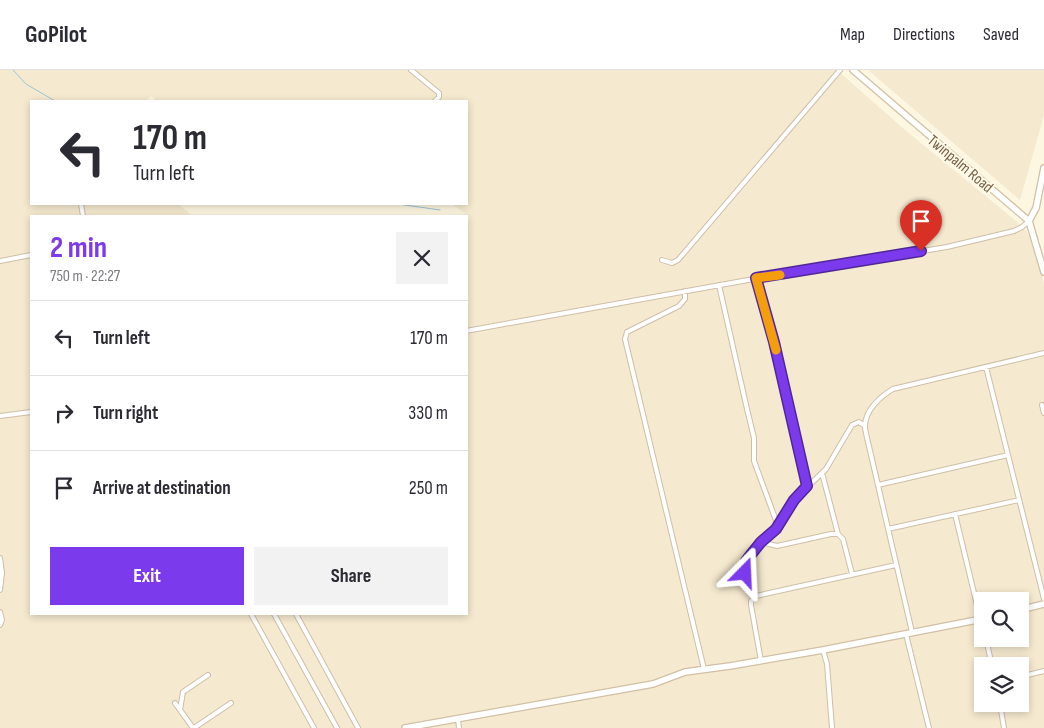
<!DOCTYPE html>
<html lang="en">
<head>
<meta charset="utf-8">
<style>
	:root { --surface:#fff; --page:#f2f2f3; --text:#2b2b33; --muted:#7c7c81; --line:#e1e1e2; --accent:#7c3aed }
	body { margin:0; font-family:"Sofia Sans Condensed",sans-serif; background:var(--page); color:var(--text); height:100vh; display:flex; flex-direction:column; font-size:19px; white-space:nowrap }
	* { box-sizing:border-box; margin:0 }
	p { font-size:16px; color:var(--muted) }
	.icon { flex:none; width:28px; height:28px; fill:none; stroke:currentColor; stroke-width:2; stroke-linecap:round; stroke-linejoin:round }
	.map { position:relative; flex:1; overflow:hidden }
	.drawer { position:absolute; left:30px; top:145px; width:438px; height:400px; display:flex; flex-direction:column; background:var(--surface); border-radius:0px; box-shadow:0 2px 8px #0003 }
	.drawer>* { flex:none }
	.top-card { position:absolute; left:30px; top:30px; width:438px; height:105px; border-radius:0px; box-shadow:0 2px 8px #0003; background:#fff; color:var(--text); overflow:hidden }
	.buttons { position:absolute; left:974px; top:522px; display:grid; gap:10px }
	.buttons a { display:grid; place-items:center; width:55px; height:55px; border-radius:0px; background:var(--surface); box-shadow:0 2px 8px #0003; font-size:25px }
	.pin { position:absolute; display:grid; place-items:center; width:42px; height:42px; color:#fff; margin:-51px -21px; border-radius:50% 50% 50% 0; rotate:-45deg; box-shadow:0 0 5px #0007 }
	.pin .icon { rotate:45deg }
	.me { position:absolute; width:55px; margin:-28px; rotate:21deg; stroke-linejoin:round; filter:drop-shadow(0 0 4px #0008) }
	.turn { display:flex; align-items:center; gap:18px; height:105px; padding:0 20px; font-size:22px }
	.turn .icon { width:65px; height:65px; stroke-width:2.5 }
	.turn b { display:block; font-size:35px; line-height:42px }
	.round { display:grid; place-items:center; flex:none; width:52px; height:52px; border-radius:0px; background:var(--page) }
	.head { display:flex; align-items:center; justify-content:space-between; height:85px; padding:0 20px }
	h1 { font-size:30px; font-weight:700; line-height:38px; color:var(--accent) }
	.button { display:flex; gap:10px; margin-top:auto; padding:10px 20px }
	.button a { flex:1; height:58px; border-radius:0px; background:var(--accent); color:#fff; font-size:20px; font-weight:700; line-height:58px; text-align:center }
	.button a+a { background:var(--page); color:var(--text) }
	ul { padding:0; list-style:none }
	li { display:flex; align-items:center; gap:15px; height:75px; padding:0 20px; border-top:1px solid var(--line) }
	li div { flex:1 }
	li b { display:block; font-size:19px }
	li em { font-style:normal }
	header { display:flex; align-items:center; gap:30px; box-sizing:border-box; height:70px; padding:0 25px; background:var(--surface); border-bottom:1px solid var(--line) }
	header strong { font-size:24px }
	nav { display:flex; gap:28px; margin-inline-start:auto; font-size:18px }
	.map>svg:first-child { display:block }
</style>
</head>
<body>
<header>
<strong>GoPilot</strong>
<nav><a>Map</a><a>Directions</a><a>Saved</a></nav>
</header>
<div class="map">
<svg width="1044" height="658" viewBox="0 0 1044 658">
	<rect width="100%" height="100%" fill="#fdf6e1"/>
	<path fill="#f5e9cf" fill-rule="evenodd" d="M0,0H837L905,60L1016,151L1027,162L1038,191L1044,214V658H0ZM151,26L157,31H466V134H452L466,144L458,146H466V544H31V146H192L179,134H31V31H145ZM982,531H1020V569H982ZM982,596H1020V634H982Z
		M868,0H1044V45L1020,130Z"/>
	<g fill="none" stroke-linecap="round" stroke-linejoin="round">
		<path stroke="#9bc5d9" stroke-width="1" d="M13,0L26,14L55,31
			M398,134L440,140"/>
		<defs>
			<path id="street" d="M411,0L439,23V27L435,31
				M81,134L83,146
				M662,190L672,193L678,190L840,0
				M0,191L31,185
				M756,208L774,273L807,417
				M719,215L747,339L754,368V391L778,456
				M685,221V229L679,236L627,262L625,269L704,599
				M466,261L748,210L947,177L1014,161L1022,157L1029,151
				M986,297L1044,529
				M1042,335L1044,343
				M0,346L31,342
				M822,403L838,464
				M878,415L1008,385
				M955,444L982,556
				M888,459L1019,430
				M761,472L777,476L831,464H838L843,469L852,504
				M0,488L2,503L0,520
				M753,528L746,508V491L756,477L778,456L794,430L826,399L852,355L859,352L865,356
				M0,542L2,550L0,555
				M251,544L314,658
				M274,544L337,658
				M296,544L358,658
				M912,562L868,372C867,367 865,361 865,356C865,340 881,326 893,319L1044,283
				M906,564L929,658
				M986,569L992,596
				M823,580L827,594L832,658
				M761,591L751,535V531L756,526L896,495
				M1020,607L1044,601
				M175,633L193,658
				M1000,634L1004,658
				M180,640L183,622L208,605
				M458,649L459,658
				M194,658L231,633"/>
			<path id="secondary" d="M853,0L1029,151L1044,202
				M1029,151L1036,138L1044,98
				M1020,540L1044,534
				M405,658L653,614L685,602L730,596L823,580L982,549"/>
		</defs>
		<use href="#street" stroke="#cebfa8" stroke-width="6"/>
		<use href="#secondary" stroke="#d1c0a5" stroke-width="8"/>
		<use href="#street" stroke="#fff" stroke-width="4"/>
		<use href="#secondary" stroke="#fff" stroke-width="5.5"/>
	</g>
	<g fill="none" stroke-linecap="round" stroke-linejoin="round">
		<defs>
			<path id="route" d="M745,503L746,491L749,487L761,472L776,459L794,430L807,416L774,272L756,208L921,181"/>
		</defs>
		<use href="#route" stroke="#51269a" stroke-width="12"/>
		<use href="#route" stroke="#7c3aed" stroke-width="9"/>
		<path stroke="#f59e0b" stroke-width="9" d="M776,280L756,208L780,205"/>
	</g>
	<g text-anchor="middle" stroke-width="4" stroke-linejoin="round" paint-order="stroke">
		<g font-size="16" fill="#755f47" stroke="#fffae8">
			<text transform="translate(961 93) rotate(40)" y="6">Twinpalm Road</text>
		</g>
	</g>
</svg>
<div class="buttons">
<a><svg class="icon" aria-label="search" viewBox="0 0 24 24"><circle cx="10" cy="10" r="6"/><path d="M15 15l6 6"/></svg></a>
<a><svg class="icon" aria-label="layers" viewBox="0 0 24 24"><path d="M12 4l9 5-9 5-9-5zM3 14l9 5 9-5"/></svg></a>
</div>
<div class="pin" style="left:921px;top:181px;background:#d93025"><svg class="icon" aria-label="arrive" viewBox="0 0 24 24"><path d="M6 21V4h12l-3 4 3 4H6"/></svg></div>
<svg class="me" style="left:745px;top:503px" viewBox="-20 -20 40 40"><path d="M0-17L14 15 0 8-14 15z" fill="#7c3aed" stroke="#fff" stroke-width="4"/></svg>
<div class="top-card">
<div class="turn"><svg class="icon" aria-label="left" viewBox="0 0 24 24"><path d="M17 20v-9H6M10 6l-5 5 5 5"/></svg><div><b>170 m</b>Turn left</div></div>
</div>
<section class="drawer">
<div class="head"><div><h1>2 min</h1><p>750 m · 22:27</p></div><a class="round"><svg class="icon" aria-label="close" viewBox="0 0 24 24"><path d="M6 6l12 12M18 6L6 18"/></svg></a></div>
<ul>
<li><svg class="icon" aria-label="left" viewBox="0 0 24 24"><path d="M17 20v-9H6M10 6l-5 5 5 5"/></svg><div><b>Turn left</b></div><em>170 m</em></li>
<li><svg class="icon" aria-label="right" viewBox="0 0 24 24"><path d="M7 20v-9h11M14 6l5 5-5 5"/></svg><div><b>Turn right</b></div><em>330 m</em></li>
<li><svg class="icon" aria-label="arrive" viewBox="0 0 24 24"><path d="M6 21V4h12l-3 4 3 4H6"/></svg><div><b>Arrive at destination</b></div><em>250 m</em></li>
</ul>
<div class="button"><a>Exit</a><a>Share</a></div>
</section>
</div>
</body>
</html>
